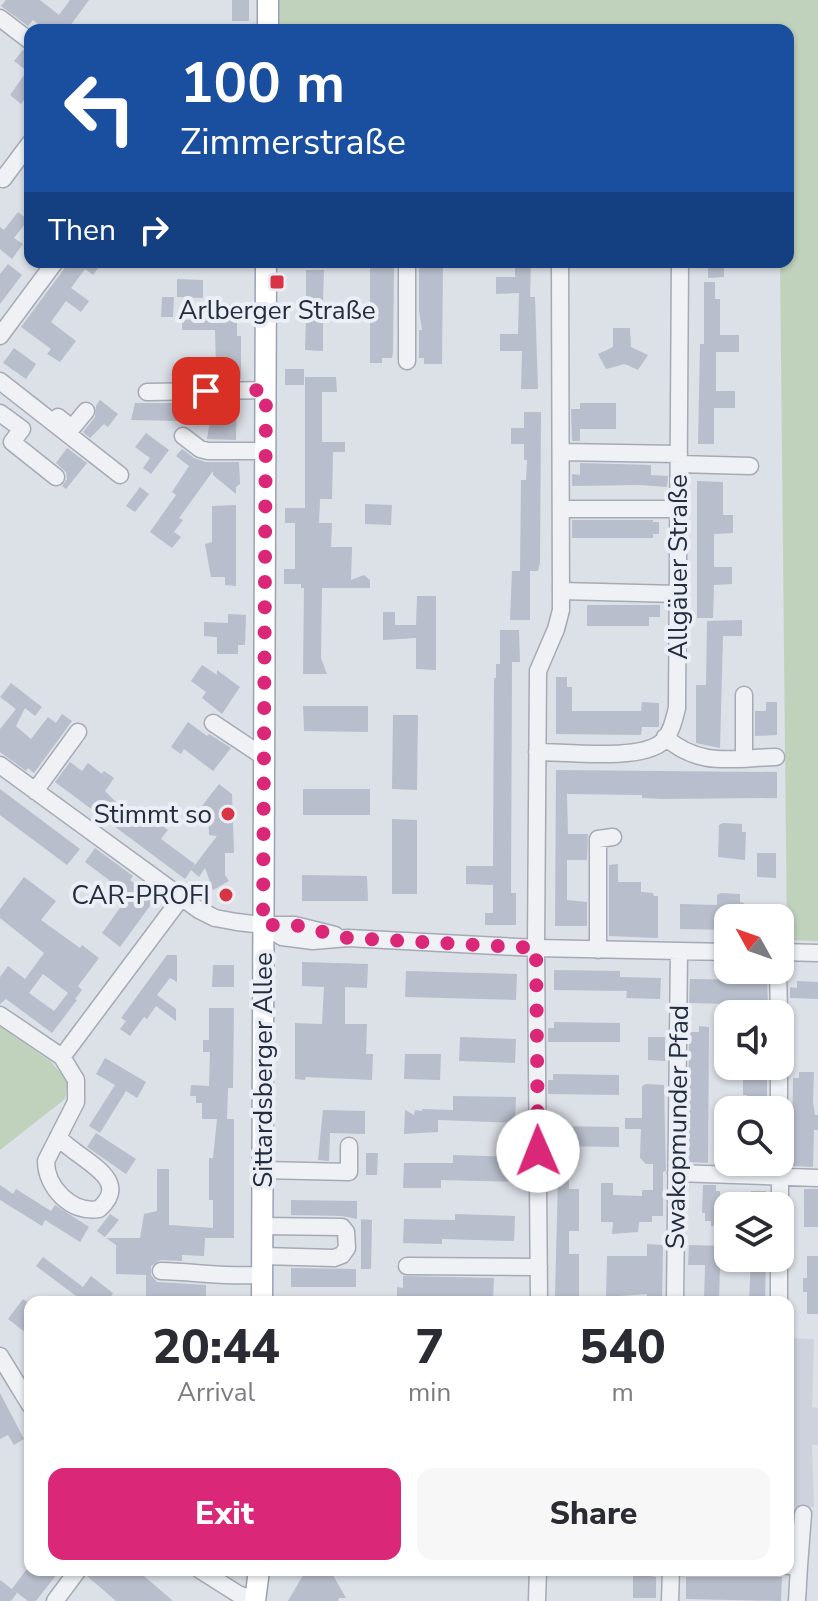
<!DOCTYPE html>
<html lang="en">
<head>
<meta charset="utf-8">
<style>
	:root { --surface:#fff; --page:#f7f7f7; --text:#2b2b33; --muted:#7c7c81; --accent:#db2777 }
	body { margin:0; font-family:"Nunito Sans",sans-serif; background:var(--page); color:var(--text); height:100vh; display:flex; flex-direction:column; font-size:30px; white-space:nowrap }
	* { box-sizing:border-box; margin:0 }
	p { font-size:26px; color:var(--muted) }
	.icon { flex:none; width:44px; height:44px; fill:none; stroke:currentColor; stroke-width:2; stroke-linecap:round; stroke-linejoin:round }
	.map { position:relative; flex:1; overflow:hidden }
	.sheet { position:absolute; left:24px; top:1296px; width:770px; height:280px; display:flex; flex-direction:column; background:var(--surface); border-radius:16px; box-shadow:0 2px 6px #0004 }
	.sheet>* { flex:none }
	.guide { position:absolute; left:24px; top:24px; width:770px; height:244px; border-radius:16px; box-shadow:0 2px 6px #0004; background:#1a4fa0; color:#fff; overflow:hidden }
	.needle { width:52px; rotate:310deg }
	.buttons { position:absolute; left:714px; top:904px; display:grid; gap:16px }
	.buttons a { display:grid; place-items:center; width:80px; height:80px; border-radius:16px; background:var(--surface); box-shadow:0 2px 6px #0004; font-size:40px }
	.pin { position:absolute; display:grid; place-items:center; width:68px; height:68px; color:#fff; margin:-34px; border-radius:16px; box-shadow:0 4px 12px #0006 }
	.me { position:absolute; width:88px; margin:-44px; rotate:359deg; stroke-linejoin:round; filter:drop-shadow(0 0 6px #0008) }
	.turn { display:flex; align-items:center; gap:28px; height:168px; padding:0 24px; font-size:36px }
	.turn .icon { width:104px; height:104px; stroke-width:2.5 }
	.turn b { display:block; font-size:56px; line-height:68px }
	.then { display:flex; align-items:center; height:76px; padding:0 24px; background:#0003; gap:16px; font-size:30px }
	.eta { display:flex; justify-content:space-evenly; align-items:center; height:136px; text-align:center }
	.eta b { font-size:48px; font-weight:800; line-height:56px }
	.cta { display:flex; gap:16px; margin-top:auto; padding:16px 24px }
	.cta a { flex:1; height:92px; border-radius:16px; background:var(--accent); color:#fff; font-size:32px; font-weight:800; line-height:92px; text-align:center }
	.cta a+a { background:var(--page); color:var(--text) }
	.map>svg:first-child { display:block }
</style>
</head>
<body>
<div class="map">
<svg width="818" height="1601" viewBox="0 0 818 1601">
	<rect width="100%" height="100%" fill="#dce0e7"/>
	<path fill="#cdd2dd" d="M788,1338L814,1339L812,1407L818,1408V1445H812L814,1507H788Z"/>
	<path fill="#c0d2bc" d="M276,0H818V941L787,940L780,262H788V30H276Z
		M0,1026L50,1061L68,1081L65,1099L0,1150Z"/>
	<path fill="#b8becb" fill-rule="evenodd" d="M6,0H40L59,15L70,0H89L67,30H46L33,20L28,26L1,6Z
		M232,0H249V21H232Z
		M23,50L30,54V92L21,104L10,95L27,71L14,61Z
		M18,212L28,220L14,238L23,244L12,259L0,249V227L4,230Z
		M66,262H103L93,275L85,269L71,288L89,301L81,312L66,301L51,322L76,341L60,362L47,354L51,349L21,327L64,269Z
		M370,262L392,263L394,269L393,352L392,358H382V363H370Z
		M419,262H443L442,364H424V358H419V330H422L419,311Z
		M515,262H531L530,297H535L538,389H521L522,351H500V334H518L519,293L496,294V277H515Z
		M708,262H724V277L708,278Z
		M8,264L22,275L0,304V274Z
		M306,270H324L323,300H306Z
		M177,279L203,280V298L177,297Z
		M704,282H715V299H720V335H739V352H716V391H735V408H714V444H698L700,344H704Z
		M162,297H174L173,317H161Z
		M212,304H237V336H241V379H200V368H216L215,330H182V320L211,318Z
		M306,320H323V351L305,350Z
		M613,328H630L631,347L648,355L638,370L625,364L606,369L598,354L613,347Z
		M14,348L36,364L26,379L3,363Z
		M285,369H304V385H285Z
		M305,377H336L337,392H322V442H345V452H333L332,499H320L319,523H332L331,547H352L351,580L364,575L370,580V588H322L321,658L327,674H303L304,588H301V584H284V569H295V523H285V508H305Z
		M100,400L118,414L108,427L104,424L90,438L83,432L95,417L96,406Z
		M218,402H237L236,440L207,439L210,421H217Z
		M135,403H174V407H182V421L131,420Z
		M580,403H616V429H580V441H572L571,409H580Z
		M524,412H541L540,563L538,571H530V620H510L512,571H520L521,480H526L527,460H524V444H511V428H524Z
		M146,433L169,450L151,474L143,468L150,458L135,447Z
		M67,448L87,463L66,489L62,486L67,479L66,472L56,463Z
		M182,449L194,458L205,462H239L240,484L236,487V494L213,475V471L179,518L183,520L174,532L181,537L172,548L150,532L176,495L172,492L189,466L176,456Z
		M580,463L651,465V475L668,476L667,487L639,485L572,486V474L580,475Z
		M697,481L723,482V515H733V533L714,534V567H732V584L714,585L713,618H697Z
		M140,487L149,494L135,512L126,506Z
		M365,504L392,505L391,525L365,524Z
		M236,505V586L225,585V577H211L205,544L212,542V506Z
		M572,520H653V522H659V534H653V538H572Z
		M417,596H436V670L416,669V638L383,640V612H395V625H416Z
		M587,605H660V617H649V626H587Z
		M228,614L246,615L245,645H238V654H217V637L204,636V622L228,623Z
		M742,620V636H723L720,748L696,743V685H706L707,621Z
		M500,630H519L520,662H512L511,893H516V925H485V913H493V885L466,884V866H493L494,678H496V664H500Z
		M202,665L217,675V670L240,687L222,714L202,698L206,692L191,681Z
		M556,677H567V687H572V711H641L642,702L659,703V727H642L641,735L556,734Z
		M11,683L42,707L35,716L25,708L16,726L31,739L48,717L56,723L62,714L72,721L34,773L28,768L26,771L0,752V729L16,709L0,697Z
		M766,702H777V735L755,736V711H766Z
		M303,706H368V732L304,731Z
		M393,715H418L417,790L392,789Z
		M188,722L207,736L209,734L231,748L213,771L184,749L181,754L171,747Z
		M70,762L82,771L88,763L102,774L104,771L114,778L105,791L117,803L115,806L139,824L147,814L168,830L161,839L195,864L185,879L55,782Z
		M556,770L777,772V798L663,799L642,798V795L567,794L568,834H588L587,860H567V900L587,902V926H555Z
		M219,784L232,794L234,853H225V875L229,881L213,890L205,868L199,877L191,870L217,836L209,835L208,811H198Z
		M0,789L80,849L67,865L0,815Z
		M303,789H370V815H303Z
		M392,819L417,820V894H392Z
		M723,823L742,824V832H746L745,860L718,857L719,825Z
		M95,848L133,876L130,880L155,899L120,947L102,933L127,898L107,883L109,880L85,862Z
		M757,853H776V878L757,877Z
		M618,864V882H641V892L653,893L654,896H658V938L609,936V865Z
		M302,875L367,876L368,901H302Z
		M24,877L56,901L41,920L80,948L82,945L99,958L78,986L82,990L75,999L77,1000L52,1033L6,999L0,1004V977L8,966L25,979L44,953L0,918V909ZM43,974L68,993L54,1011L29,993Z
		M721,893L740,894V902L744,903V918H728V930L680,929V904L717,905V895Z
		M167,955H177V982L170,978L157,995L176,1009V1021L156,1006L147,1019L144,1017L130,1036L120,1029L126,1021L121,1018Z
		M302,962L368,964L367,988L345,987V1024H367L366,1054H373L372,1080L306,1077L305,1080L295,1079V1023L322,1024L324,987L302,986Z
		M213,965H234V987H212Z
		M554,970L620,971V977L661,978L660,999L626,998L627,991L554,990Z
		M406,971L517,974L516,1000L405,997Z
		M690,979L767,980L768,1005L689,1003Z
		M797,981L818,982V999L790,998V987L797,988Z
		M209,1008H234L233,1088H228L227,1119H234V1238H205L204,1256L182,1255V1261L161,1260L151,1266V1275L157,1282L206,1285V1302H146V1275L116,1274V1245L106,1238H140L144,1214L157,1211V1169H169V1225L213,1228V1200H209V1158H213L217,1119H202V1103H196V1096H190L191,1085L209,1086L210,1052H203V1040H209Z
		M554,1022L620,1023V1042H548V1028H554Z
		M699,1026L709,1027L708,1163L688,1162V1160L689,1032H699Z
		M460,1037L516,1039L515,1063L459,1061Z
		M648,1037H665V1061L648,1060Z
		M405,1054H441L440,1080L404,1079Z
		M105,1058L146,1082L137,1098L126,1091L100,1133L89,1126L115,1085L96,1074Z
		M799,1072H814L813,1102L815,1115H818V1130H814L813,1167L792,1166L793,1078H799Z
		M553,1074L619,1075V1095L548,1094V1080H553Z
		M743,1075H763V1078H767V1110H747V1095H743Z
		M646,1084L664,1085L666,1171L663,1172V1216H652V1222H639L638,1232L612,1234L613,1222H601V1183H613V1195L642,1196V1190H653V1164H646L640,1158L641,1129H625V1118H642V1086Z
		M453,1096L516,1097L515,1123L438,1120V1132L404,1134L405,1110L414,1115L415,1110L422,1111V1109L453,1110Z
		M323,1110L365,1111V1134L330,1133L329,1161L318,1160Z
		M553,1126L619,1127V1147L553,1146Z
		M96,1133L136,1159L126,1174L87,1147Z
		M366,1153H378L377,1175H366Z
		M453,1155L515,1157V1170H523V1182L441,1180V1188H403L404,1163H453Z
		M558,1177H569V1189H579V1231H569V1254H579V1296H569V1302H557L555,1296Z
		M0,1185L13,1194L16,1189L51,1211L55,1205L89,1227L80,1242L45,1220L42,1226L0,1200Z
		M703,1185H716V1191H720V1199H727L726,1226H711V1221H705V1213H702Z
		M804,1189H818V1227H804Z
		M751,1191H766V1206H751Z
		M291,1200L357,1201V1219L342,1216L291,1215Z
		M110,1214L119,1220L105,1237L97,1231Z
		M455,1214L515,1216L514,1241L442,1239V1244L403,1243L404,1219L455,1220Z
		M361,1219L372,1220L371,1269H361Z
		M647,1244L663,1245L662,1302H647V1294L606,1297L607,1256H647Z
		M689,1245L726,1246V1266H720L719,1302H704L705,1265H688Z
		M807,1256H818V1314H807V1292H803V1278H807Z
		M43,1257L83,1287L91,1276L113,1293L107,1302H72L76,1296L36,1266Z
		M751,1258H766L765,1302H749Z
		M291,1268L356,1269V1287H291Z
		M403,1276L494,1278L493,1299L446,1298L445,1302L397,1299V1287L403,1288Z
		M23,1299L30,1304V1336L8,1319Z
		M0,1393L24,1439L14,1445L8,1435L0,1439Z
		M26,1570H60L36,1601H28L12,1589Z
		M89,1570H137L173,1601H116L87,1576Z
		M306,1570H330L346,1598H339L338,1601H288Z
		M645,1575L656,1577V1598H633V1576Z
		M686,1577H782L781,1601L686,1599Z
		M0,1580L17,1593L11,1601H0Z"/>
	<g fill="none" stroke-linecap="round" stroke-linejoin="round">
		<defs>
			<path id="minor" d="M0,18L30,41
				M3,179L30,143
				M0,336L55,262
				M407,361V262
				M0,381L120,475
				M147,392L266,390
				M0,413L22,429L12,442L56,477
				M58,417L72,428L86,411
				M183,436L200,449L208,451H265
				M561,452L679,454
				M679,464L750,466
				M561,509H678
				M561,591L678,594
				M213,723L264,757
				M665,737C700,768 733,758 776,757
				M537,752C566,752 641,761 662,742C671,734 674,720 677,708L680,262
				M744,758V695
				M0,765L199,910L215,918L237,922L263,925H295L335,935
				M35,791L78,732
				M263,925L282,937L313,941L348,938L536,948L728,952
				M598,950V839L613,837
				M780,952L818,953
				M778,970L779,1014
				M0,1015L62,1057
				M779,1066V1110
				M58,1137C78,1160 134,1178 99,1209C71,1214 46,1187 46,1161L76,1102V1080L62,1057L181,898
				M780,1162V1206
				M263,1170L349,1172V1146
				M676,1173L818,1178
				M262,1256L334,1258L342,1255L347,1248L346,1232L342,1227L262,1226
				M407,1266L539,1267
				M161,1271C195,1272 227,1277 262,1275
				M539,1302L536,948L538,671L556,629L561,610L560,262
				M675,1302L679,951
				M779,1302V1258
				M0,1356L30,1405
				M788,1566H799L797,1601
				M799,1566L803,1514
				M200,1570L238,1594L255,1600
				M55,1601L78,1570
				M537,1601L538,1570
				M670,1601L671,1570"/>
			<path id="major" d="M268,30V0
				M262,1302L266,262
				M255,1601L259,1570"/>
		</defs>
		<use href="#minor" stroke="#a5aab5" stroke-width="19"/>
		<use href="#major" stroke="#9aa3b4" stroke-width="23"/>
		<use href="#minor" stroke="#eff1f5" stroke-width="16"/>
		<use href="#major" stroke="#fff" stroke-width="20"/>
	</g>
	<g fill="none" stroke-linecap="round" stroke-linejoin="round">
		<path stroke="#db2777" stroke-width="14" stroke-dasharray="0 25.2" d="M206,391L266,390L263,925H295L348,938L536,948L538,1151"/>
	</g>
	<g fill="#d93444" stroke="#ebeff5" stroke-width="3">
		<rect x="269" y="274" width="16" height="16" rx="4"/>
		<circle cx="228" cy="814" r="8"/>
		<circle cx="226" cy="895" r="8"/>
	</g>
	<g text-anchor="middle" stroke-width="8" stroke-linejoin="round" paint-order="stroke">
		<g font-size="26" fill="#242d3f" stroke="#ebeff5" text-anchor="end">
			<text x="277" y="319" text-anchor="middle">Arlberger Straße</text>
			<text x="212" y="823">Stimmt so</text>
			<text x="210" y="904">CAR-PROFI</text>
		</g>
		<g font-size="26" fill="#242d3f" stroke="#ebeff5">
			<text transform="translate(678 567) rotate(-90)" y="9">Allgäuer Straße</text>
			<text transform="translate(263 1070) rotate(-90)" y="9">Sittardsberger Allee</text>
			<text transform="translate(677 1127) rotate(-89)" y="9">Swakopmunder Pfad</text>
		</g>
	</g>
</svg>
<div class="buttons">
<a><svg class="needle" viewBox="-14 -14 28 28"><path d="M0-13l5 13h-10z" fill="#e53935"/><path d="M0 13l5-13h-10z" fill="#7c7c81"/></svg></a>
<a><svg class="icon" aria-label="sound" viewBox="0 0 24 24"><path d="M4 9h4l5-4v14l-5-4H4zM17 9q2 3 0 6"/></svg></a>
<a><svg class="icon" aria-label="search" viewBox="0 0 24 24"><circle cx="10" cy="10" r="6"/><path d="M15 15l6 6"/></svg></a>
<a><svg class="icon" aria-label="layers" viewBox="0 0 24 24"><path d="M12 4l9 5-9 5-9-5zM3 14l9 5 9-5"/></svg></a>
</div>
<div class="pin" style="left:206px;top:391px;background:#d93025"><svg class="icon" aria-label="arrive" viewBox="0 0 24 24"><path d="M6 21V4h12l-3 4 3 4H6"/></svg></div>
<svg class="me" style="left:538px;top:1151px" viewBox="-20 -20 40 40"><circle r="19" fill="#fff"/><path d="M0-13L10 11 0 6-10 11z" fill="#db2777"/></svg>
<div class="guide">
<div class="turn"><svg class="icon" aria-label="left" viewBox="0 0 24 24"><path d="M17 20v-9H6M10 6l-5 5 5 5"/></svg><div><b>100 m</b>Zimmerstraße</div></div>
<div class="then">Then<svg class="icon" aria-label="right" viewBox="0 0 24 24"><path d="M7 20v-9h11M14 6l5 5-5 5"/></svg></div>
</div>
<section class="sheet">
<div class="eta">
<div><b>20:44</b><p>Arrival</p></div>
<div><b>7</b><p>min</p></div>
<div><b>540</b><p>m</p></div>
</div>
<div class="cta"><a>Exit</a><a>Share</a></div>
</section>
</div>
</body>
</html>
